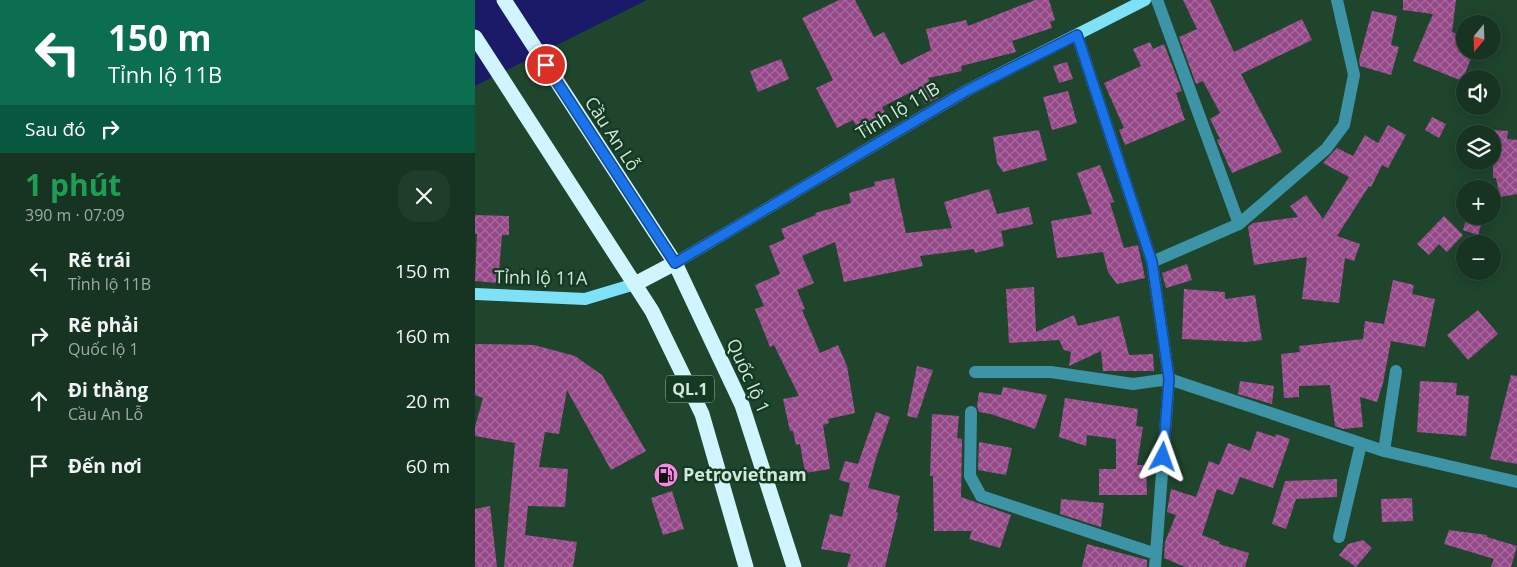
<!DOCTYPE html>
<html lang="vi">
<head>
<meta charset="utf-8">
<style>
	:root { --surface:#173422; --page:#203c2a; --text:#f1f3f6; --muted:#9eaaa5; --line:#364f40 }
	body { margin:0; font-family:"Open Sans",sans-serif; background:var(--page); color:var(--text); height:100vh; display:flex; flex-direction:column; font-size:19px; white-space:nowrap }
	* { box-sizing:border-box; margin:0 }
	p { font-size:16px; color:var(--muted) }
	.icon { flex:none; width:28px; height:28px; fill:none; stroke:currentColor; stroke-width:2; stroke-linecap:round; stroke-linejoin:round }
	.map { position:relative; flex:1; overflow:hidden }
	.sheet { display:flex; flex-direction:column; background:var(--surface); width:475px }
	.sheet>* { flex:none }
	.hud { background:#0b6e4f; color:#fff; overflow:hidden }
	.needle { width:32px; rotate:199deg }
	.fabs { position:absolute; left:981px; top:15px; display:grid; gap:10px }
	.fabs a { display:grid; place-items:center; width:45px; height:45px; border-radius:50%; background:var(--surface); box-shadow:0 2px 12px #0003,0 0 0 1px var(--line); font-size:25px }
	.pin { position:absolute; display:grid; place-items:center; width:42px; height:42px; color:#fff; margin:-21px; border:2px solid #fff; border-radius:50%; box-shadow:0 1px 5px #0007 }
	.me { position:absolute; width:55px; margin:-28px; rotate:4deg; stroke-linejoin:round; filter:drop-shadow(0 0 4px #0008) }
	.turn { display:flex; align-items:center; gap:18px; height:105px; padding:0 25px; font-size:22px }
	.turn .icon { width:65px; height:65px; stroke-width:2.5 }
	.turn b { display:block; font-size:35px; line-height:42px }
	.then { display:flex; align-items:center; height:48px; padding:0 25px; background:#0003; gap:10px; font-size:19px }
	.round { display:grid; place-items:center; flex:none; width:52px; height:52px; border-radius:20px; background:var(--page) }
	.overview { display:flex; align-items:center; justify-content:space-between; height:85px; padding:0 25px }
	h1 { font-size:30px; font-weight:700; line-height:38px; color:#1e9e55 }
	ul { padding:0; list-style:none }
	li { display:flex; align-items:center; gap:15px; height:65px; padding:0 25px }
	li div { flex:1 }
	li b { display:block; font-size:19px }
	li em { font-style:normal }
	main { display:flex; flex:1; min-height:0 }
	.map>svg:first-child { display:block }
</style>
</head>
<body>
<main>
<section class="sheet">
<div class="hud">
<div class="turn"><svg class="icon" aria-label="left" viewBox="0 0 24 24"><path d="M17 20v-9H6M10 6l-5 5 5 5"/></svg><div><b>150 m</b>Tỉnh lộ 11B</div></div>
<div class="then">Sau đó<svg class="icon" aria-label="right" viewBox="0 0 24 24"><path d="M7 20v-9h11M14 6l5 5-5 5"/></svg></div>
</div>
<div class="overview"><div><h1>1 phút</h1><p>390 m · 07:09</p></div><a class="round"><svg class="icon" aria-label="close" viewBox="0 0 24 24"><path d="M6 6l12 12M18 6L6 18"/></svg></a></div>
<ul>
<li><svg class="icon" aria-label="left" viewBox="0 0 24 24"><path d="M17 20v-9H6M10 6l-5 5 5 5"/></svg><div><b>Rẽ trái</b><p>Tỉnh lộ 11B</p></div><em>150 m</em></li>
<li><svg class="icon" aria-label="right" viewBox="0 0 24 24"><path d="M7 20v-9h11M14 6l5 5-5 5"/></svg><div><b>Rẽ phải</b><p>Quốc lộ 1</p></div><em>160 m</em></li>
<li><svg class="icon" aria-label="ahead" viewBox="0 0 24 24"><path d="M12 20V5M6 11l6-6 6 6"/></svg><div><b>Đi thẳng</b><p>Cầu An Lỗ</p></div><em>20 m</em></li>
<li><svg class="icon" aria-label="arrive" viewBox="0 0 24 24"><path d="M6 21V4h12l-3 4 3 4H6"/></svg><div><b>Đến nơi</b></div><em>60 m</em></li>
</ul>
</section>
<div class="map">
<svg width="1042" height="567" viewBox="0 0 1042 567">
	<defs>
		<pattern id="building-cross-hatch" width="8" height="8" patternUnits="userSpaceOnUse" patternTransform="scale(1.25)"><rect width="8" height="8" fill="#954888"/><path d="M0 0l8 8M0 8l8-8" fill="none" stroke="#a86b9e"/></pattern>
	</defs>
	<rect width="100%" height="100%" fill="#1f452d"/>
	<path fill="#1b1a69" d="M0,0H172L0,86Z"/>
	<path fill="url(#building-cross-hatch)" d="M364,0H380L399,37L409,32L426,65L456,50L451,29L491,20L493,26L560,0H574L580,20L575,22L577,28L537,41L541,52L486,66L487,71L453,78L463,98L450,104L442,89L407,107L414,121L386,134L378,120L362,128L341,88L358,80L327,18Z
		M708,0H735L759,52L827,19L837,40L766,74L807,152L757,173L742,140L745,139L735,119L745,113L728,81L721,84L704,37L722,29Z
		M928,0H981L977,32L990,37V51H999L987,81L938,61L958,14L928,10Z
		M897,11L922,16L916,45L924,47L916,75L885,66L884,60Z
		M675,42L678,49L689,44L707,91L701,93L710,120L650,145L644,130L649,128L629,83L666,66L658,49Z
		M306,59L314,79L283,92L275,71Z
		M592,62L598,79L584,83L578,66Z
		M593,91L602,123L577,130L568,97Z
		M957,117L971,124L964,138L950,130Z
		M913,125L931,135L913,168L907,165L896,187L894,186L862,236L885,244L879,261L870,258L864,303L827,299L832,257L779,265L773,227L778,223L823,217L815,206L831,195L848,219L874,177L848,163L862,148L878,156L890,135L903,143Z
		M564,130L572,160L528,172L522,163L518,137Z
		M1018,130L1033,131L1032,139L1042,140V194L1025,197L1021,178H1018Z
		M625,165L639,202L635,203L649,248L663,245L670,278L642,284L633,272L628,252L582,258L576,221L617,214L602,173Z
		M419,178L431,233L477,228L469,202L514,189L522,214L554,207L558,224L526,231L529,246L500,253L499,249L445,256L448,266L369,282L360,242L327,256L339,283L322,290L330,309L327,310L345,353L363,345L372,366L380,413L353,419L354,423L348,425L355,469L330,473L325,444L321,445L318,431H315L308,399L324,396L299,345L295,347L280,309L289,306L280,285L305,274L294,246L310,239L306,229L341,215L340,213L376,203L374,193L400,186L399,182Z
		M0,215L34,216V235H27L23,283L0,281L2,234H0Z
		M969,216L988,235L972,252L964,244L954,255L942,244Z
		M992,216H1009L1003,235L988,230Z
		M712,264L717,280L691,288L687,273Z
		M918,280L939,285L937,294L960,299L950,347L916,341L908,383L902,402L885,397L888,427L868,429L860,426L855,385L824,386V397L809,398L806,354L825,352L824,346L888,339L890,321L909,324Z
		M559,287L561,332L599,315L603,326L644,316L654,355L678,354L679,371H628L626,351L594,366L596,352L589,350L584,340L534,343L531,289Z
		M709,289L750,292V299L780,295L787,340L771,342L707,339Z
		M1003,310L1023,334L993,360L972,335Z
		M0,344L59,345L100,356L127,375L171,451L136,470L92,390L84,434L70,432L64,467L93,469L90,507L53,506L50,535L102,542L98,567H29L40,443L0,436V427L8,398L0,395Z
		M442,366L458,370L442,418L432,416Z
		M1036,375L1042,376V464L1015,459Z
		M765,381L799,386L797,404L763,394Z
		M945,381L982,383L981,395L994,396L991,436L942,432Z
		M528,387L572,395L560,429L516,414L504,412L502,406L504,392L526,395Z
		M590,398L663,409L661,426L668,427L662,465H671L672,495H624V469H641V439L612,435L611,446L584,437Z
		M401,412L415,417L401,458L393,488L425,496L421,512L423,513L410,567H372L376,554L346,549L355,514L367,517L375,483L364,480L370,461L383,464Z
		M457,414L484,416L482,438L487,439L486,497L536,515L525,548L494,539L497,531H459L458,476H455Z
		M782,431L800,437L801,434L815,439L798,488L765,477L758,495L742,489L727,535L745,542L744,544L774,553L770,567H710L689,558L690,542L701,515L692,512L696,489L721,497L734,461L744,465L753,443L775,451Z
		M504,442L537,448L531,475L503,470Z
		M862,479V497L821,499L811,529L797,524L810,481Z
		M197,491L209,529L188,535L176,498Z
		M937,498L938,521L907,522L906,499Z
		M586,499L629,503L626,527L585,514Z
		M15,506L22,567H0V509Z
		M974,530L1012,535V537L1042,546L1036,567H1016L1019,559L969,544Z
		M888,540L897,548L881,567L864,555L873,544Z
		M612,544L672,560V567H607Z"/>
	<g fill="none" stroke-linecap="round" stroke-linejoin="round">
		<path stroke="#3d94a7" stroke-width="12" d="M682,0L764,224
			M602,35L677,262L694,379L680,567
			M677,262L764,224L851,149L869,125L879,75L862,0
			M500,372H576L658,384L694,379L909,451L1042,482
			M496,412L495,476L506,496L681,554
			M909,451L921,371
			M864,537L886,444"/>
		<path stroke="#7ee1f8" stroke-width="12" d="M200,263L491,91L670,0
			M0,294L110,299L160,284"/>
		<path stroke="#d1f5fe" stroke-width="15" d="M29,0L200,263L267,405L319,567
			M0,37L177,311L227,414L271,567
			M160,284L200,263"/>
	</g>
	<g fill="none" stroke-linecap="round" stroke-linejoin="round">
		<defs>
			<path id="route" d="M71,65L200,263L491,91L602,35L677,262L694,379L688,457"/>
		</defs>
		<use href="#route" stroke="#114b97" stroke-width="12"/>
		<use href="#route" stroke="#1a73e8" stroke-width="9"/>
	</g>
	<defs>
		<symbol id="fuel-disc" viewBox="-11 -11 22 22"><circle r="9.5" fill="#fb87e6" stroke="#143a23"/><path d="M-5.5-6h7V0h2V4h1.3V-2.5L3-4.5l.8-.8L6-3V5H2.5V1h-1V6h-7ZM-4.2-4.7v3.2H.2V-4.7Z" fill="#111"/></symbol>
	</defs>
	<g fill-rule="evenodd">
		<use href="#fuel-disc" x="177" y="461" width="28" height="28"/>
	</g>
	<g text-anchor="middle" stroke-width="5" stroke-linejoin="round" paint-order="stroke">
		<rect fill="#143a23" stroke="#9ab4a2" stroke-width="1" x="191" y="375.5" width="48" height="27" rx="4"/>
		<g font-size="16" font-weight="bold" fill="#d3e8d9">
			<text x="215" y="395">QL.1</text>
		</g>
		<g font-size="18" fill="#d3e8d9" stroke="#143a23">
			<text transform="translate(423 111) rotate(-31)" y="6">Tỉnh lộ 11B</text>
			<text transform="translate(137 134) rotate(57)" y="6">Cầu An Lỗ</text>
			<text transform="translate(66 278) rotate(1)" y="6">Tỉnh lộ 11A</text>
			<text transform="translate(273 376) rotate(66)" y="6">Quốc lộ 1</text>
		</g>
		<g font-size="18" font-weight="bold" fill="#d3e8d9" stroke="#143a23" text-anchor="start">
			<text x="208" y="481">Petrovietnam</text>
		</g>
	</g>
</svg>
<div class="fabs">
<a><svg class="needle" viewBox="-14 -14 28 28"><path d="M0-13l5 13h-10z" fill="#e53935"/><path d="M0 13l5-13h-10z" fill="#9eaaa5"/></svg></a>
<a><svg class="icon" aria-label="sound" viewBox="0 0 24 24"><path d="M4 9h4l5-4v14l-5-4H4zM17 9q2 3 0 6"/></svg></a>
<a><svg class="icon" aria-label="layers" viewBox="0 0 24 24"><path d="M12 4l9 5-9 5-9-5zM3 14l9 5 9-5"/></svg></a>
<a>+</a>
<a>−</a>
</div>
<div class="pin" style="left:71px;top:65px;background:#d93025"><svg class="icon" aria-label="arrive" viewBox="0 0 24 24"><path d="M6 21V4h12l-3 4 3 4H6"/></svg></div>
<svg class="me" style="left:688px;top:457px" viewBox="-20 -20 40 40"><path d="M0-17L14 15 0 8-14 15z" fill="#1a73e8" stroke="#fff" stroke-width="4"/></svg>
</div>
</main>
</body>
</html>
